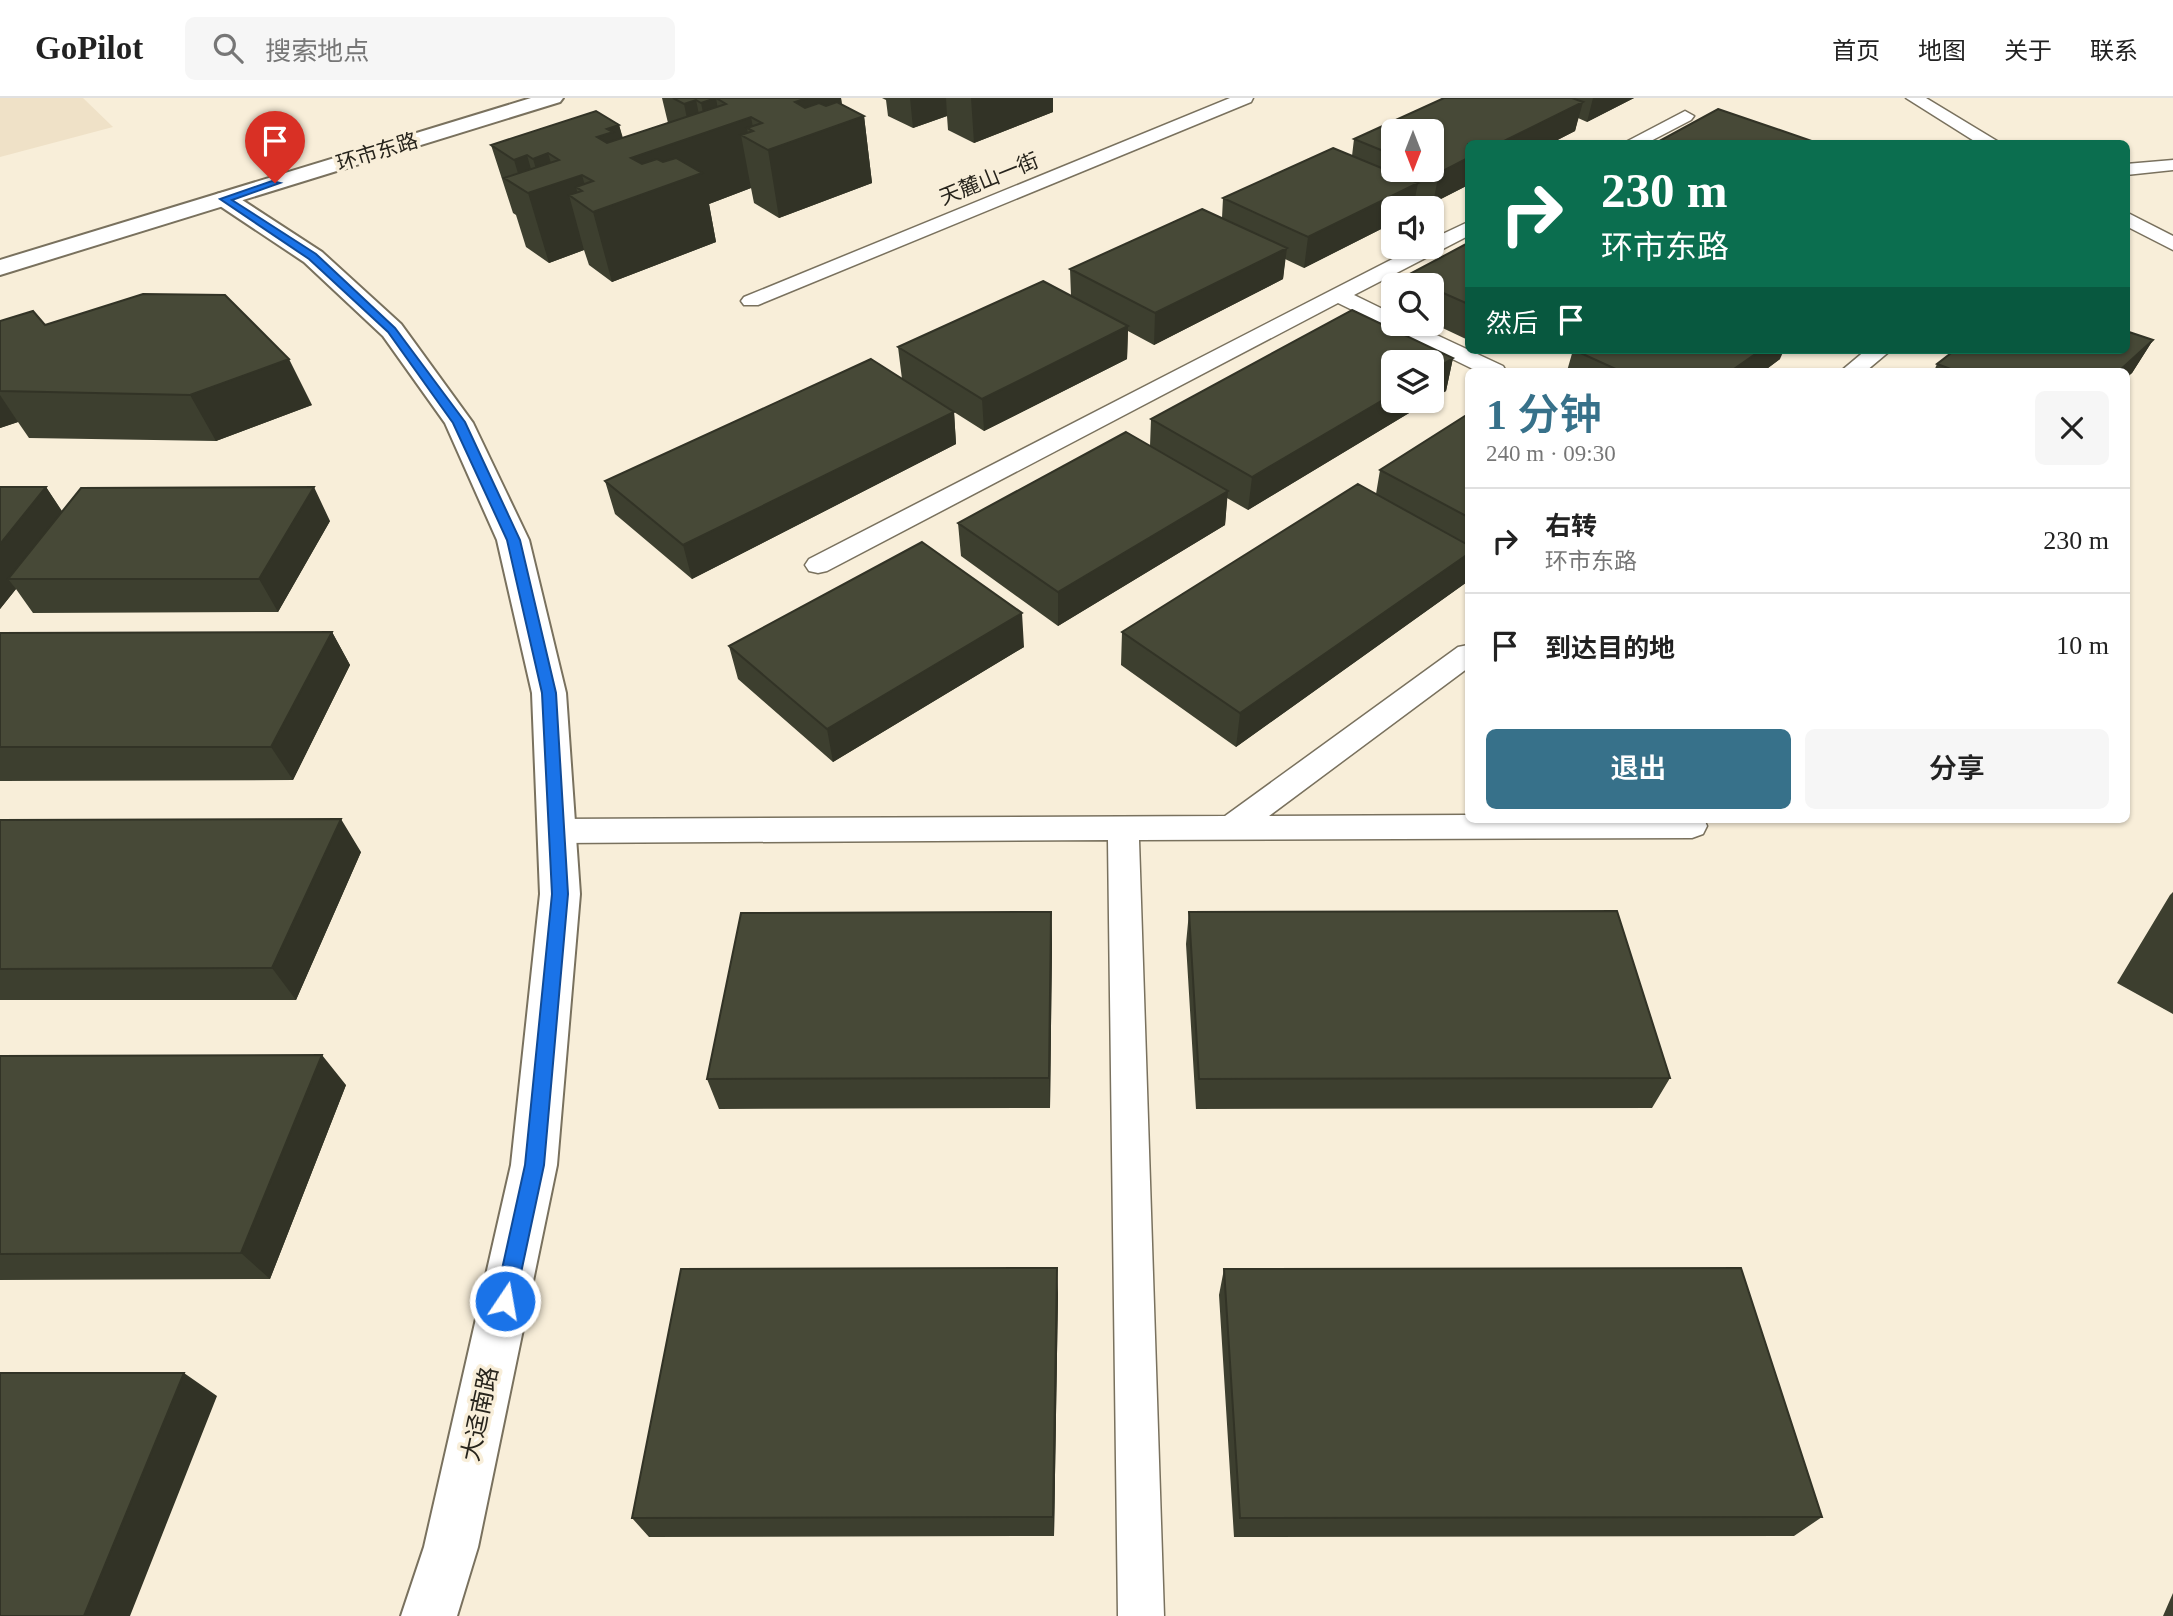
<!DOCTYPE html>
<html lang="zh">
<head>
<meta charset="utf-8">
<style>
	:root { --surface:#fff; --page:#f6f6f6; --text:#222; --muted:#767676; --line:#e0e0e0; --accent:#37718a }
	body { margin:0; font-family:"Times New Roman","Noto Sans SC",serif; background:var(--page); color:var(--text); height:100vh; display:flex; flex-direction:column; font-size:26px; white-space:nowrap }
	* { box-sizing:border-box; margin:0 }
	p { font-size:23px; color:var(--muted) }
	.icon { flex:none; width:38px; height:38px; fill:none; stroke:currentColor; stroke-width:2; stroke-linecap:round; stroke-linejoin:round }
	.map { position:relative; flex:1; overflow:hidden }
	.sheet { position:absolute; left:1465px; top:270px; width:665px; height:455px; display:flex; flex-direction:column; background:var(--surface); border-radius:10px; box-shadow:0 2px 5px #0004 }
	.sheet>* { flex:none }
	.hud { position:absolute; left:1465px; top:42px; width:665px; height:214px; border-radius:10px; box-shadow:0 2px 5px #0004; background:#0b6e4f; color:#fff; overflow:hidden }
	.needle { width:46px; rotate:180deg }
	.buttons { position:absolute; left:1381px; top:21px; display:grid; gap:14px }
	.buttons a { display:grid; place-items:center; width:63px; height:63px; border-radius:10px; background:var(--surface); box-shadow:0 2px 5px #0004; font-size:35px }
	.pin { position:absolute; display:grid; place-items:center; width:60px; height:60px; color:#fff; margin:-72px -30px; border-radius:50% 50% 50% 0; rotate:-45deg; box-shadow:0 0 7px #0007 }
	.pin .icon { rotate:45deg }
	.me { position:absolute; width:77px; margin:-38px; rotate:12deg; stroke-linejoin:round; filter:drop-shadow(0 0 5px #0008) }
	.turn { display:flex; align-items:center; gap:24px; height:147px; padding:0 21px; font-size:32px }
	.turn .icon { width:91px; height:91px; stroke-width:2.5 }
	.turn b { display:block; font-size:49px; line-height:60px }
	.then { display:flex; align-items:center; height:66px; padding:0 21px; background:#0003; gap:14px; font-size:26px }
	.round { display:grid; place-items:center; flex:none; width:74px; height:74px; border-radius:10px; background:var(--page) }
	.headline { display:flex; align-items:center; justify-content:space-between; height:119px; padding:0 21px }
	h1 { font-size:42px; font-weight:600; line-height:52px; color:var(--accent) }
	.primary-button { display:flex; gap:14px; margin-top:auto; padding:14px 21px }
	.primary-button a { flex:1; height:80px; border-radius:10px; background:var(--accent); color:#fff; font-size:28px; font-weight:600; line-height:80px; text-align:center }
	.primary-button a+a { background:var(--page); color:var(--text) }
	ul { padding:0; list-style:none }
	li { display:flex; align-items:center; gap:21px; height:105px; padding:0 21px; border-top:2px solid var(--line) }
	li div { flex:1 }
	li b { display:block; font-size:26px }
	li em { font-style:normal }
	header { display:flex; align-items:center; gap:42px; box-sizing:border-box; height:98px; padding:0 35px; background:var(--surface); border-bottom:2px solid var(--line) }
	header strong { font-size:33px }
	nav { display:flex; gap:38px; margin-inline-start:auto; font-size:24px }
	.search { width:490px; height:63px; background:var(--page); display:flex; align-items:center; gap:18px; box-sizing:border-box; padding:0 24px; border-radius:10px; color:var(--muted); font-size:26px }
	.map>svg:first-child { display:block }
</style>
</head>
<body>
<header>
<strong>GoPilot</strong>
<div class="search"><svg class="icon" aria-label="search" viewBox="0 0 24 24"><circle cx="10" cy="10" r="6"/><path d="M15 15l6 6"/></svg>搜索地点</div>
<nav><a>首页</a><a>地图</a><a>关于</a><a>联系</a></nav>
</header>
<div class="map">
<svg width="2173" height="1518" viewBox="0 0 2173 1518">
	<rect width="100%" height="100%" fill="#f8eed9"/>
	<path fill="#efe1c7" d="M0,0H83L113,29L0,59Z"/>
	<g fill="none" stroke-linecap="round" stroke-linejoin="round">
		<defs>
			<path id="lane" d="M1230,0H1253L1251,4L758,207H744L741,203L744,199Z
				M1906,0H1926L2002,46H1979Z
				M1685,13L1694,18L1691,22L1645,46H1622Z
				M2173,62V72L2126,77V66Z
				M2126,114L2173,138V152L2126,128Z
				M1468,124V138L1354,197L1393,216V226H1413L1503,268L1506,273H1477L1338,205L827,473L818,475L809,473L805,467L809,461L1330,193L1416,149H1432V141Z
				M1866,252H1891L1866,273H1841Z
				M1468,547V570L1269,718L1468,717V721H1704L1707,728L1703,736L1692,740L1139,742L1164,1518H1118L1108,742L557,745L546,741L541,733L546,725L557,721L1225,718L1458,549Z"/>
			<path id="street" d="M225,94L233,96L322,154L401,226L473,325L529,442L566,595L580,796L557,1067L478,1449L457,1518H401L424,1449L511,1067L540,796L532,595L497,442L445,325L383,238L304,164L217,106L213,101L217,96Z"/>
			<path id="secondary" d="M531,0H563L560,4L0,177V162Z"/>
		</defs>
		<use href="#lane" stroke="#79715e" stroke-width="3"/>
		<use href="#street" stroke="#79715e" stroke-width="4"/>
		<use href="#secondary" stroke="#79715e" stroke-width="4"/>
		<use href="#lane" fill="#fff" fill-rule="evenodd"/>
		<use href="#street" fill="#fff" fill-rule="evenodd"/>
		<use href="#secondary" fill="#fff" fill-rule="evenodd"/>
	</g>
	<path fill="#3d3f2f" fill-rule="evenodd" d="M662,0H841L842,7L864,18L872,85L779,120L754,105L751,90L709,106L716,144L612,184L589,167L584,152L549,165L526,149L516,117L513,115L491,47L619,27L623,40L668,25Z
		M882,0H1053V14L974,45L948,32L947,18L913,30L888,18L886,2Z
		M1444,0H1634L1587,24L1578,20L1575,33L1433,105L1416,98L1413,110H1393V125L1304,170L1285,161L1283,181L1154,247L1128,233L1127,261L984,333L954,314L956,346L692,481L615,416L605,383L902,281L898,249L1071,198L1070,171L1222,120L1223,100L1352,58L1354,41ZM1393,33L1432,72H1393Z
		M1468,145V242L1432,225V187H1404L1406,178Z
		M1352,212L1453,260L1446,293L1432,301V264H1393V303H1429L1248,412L1227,400L1225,427L1058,528L961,458L958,425L1126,334L1150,348L1151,321Z
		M0,223L45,227L312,307L216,343L29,340L18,324L0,330Z
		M2153,242L2132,275L2126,280V273H1934L1937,266Z
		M1490,252H1504L1498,256Z
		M1573,252L1780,261L1764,273H1567Z
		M1468,316V478L1467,484L1236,649L1121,567L1122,534L1376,396L1380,372Z
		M0,389H46L62,413L330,423L278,514L33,515L16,491L0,511Z
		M332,534L350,567L293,682L0,683V535Z
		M729,548L1024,549L833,664L738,581Z
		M0,722L361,754L296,902H0Z
		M2173,794V916L2117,885L2170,797Z
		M1051,814L1052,846L1050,1010L719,1011L707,981Z
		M1189,814L1670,980L1652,1010L1196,1011L1186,846Z
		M0,958L346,987L270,1181L0,1182Z
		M1224,1171L1822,1419L1794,1438L1234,1439L1219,1197Z
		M1058,1195L1054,1438L649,1439L632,1420Z
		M2173,1495V1518H2163Z"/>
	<path fill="#323326" d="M716,0L721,29L751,19L756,45L753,33L747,30L749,42L741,37L751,90L709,106L716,144L612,184L593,114L597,39L607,31L619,27L636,94L631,60L691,40L684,6L696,2L703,36L707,34L701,5Z
		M807,0H841L844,25L864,18L872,85L779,120L768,52L795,4Z
		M910,0H946L947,18L913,30Z
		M971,0H1053V14L974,45Z
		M1593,0H1634L1587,24Z
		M1583,4L1575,33L1550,46H1498Z
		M548,55L557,85L582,77L592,113L582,93L576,89L580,105L569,97L584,152L549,165L528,95L523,92L514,62L527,57L537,92L542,91L533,61Z
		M1468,60V87L1433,105L1439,75Z
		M1418,85L1413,110H1393V125L1304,170L1308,139Z
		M1287,150L1283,181L1154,247L1155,215Z
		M1128,228L1127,261L984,333L982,301Z
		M2153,242L2132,275L2126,280V273H2119Z
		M1761,252H1784L1780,261L1764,273H1731Z
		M1453,260L1446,293L1432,301V273Z
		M289,261L312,307L216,343L190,297Z
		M1393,296V303H1429L1248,412L1252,379Z
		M0,297L18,324L0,330Z
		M954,314L956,346L692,481L683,447Z
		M46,389L68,423L8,481L16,491L0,511V446Z
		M314,389L330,423L278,514L259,481Z
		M1228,393L1225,427L1058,528V494Z
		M1468,456V478L1467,484L1236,649L1240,615Z
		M1022,515L1024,549L833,664L827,631Z
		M332,534L350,567L293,682L271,649Z
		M341,721L361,754L296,902L272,870Z
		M1051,814L1052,846L1050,1010L1049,980Z
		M322,957L346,987L270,1181L241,1155Z
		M1057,1170L1058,1195L1054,1438L1053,1419Z
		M184,1275L217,1298L130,1518H84Z"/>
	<path fill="#474937" stroke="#323326" stroke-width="2" d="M673,0H807L795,4L805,10L819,5L826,8L837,4L864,18L768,52L741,37L753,33L747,30L762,25L751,19L631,60L642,66L657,61L663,64L676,60L702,75L593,114L569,97L582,93L576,89L593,83L582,77L528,95L504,80L559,62L548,55L533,61L527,57L514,62L491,47L596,13L619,27L607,31L613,34L597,39L607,45L726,6L716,0L701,5L696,2L684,6Z
		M1444,0H1572L1583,4L1498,46H1468V60L1439,75L1431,72L1432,33H1393V57L1354,41Z
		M1718,11L1812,43L1808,46H1654Z
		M1333,50L1418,85L1308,139L1223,100Z
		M1202,111L1287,150L1155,215L1070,171Z
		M1468,145V206L1432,190V187H1426L1406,178Z
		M1043,183L1128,228L982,301L898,249Z
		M143,196L225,197L289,261L190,297L0,293V223L33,213L45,227Z
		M1352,212L1453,260L1432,273V264H1393V296L1252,379L1151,321Z
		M2126,233L2153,242L2119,273H1956L1937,266L1955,252H2126Z
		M1574,252H1761L1731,273H1620Z
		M871,261L954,314L683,447L605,383Z
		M1468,316V419L1380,372Z
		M1126,334L1228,393L1058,494L958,425Z
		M1358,386L1468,447V456L1240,615L1122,534Z
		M0,389H46L0,446Z
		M314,389L259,481H8L81,390Z
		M922,444L1022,515L827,631L729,548Z
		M332,534L271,649H0V535Z
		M341,721L272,870L0,871V722Z
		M1617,813L1670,980L1199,981L1189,814Z
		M1051,814L1049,980L707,981L741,815Z
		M322,957L241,1155L0,1156V958Z
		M1057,1170L1053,1419L632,1420L681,1171Z
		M1741,1170L1822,1419L1240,1420L1224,1171Z
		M0,1275H184L84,1518H0Z"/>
	<path fill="#1a73e8" stroke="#114b97" stroke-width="2" d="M272,83L280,85L232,102L316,156L395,230L465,324L520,442L556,595L568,796L544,1067L515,1203L512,1210L505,1213L498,1210L495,1203L525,1067L552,796L542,595L507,442L453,325L388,234L309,161L220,101Z"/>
	<g text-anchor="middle" stroke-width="7" stroke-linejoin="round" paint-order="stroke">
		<g font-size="21" fill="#27241c" stroke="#f8eed9">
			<text transform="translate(377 54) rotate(-17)" y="7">环市东路</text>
			<text transform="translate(989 81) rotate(-22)" y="7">天麓山一街</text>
		</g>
		<g font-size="24" fill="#27241c" stroke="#f8eed9">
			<text transform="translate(480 1316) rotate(-78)" y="8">大迳南路</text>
		</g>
	</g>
</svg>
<div class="buttons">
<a><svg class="needle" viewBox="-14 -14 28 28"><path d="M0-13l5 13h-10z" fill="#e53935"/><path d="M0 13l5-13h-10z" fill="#767676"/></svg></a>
<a><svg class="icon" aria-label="sound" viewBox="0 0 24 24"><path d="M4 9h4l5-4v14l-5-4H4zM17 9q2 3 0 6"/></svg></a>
<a><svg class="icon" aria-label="search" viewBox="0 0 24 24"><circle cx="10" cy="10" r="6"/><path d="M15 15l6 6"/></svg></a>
<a><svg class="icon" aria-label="layers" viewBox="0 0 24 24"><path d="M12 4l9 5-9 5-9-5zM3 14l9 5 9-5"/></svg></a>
</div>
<div class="pin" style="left:275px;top:85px;background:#d93025"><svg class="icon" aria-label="arrive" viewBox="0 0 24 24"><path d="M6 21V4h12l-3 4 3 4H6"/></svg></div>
<svg class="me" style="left:505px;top:1203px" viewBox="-20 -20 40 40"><circle r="17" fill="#1a73e8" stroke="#fff" stroke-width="3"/><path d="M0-11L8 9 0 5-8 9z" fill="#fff"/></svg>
<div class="hud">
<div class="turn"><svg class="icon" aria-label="right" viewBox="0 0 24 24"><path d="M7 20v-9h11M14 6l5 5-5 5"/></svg><div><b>230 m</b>环市东路</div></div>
<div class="then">然后<svg class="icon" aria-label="arrive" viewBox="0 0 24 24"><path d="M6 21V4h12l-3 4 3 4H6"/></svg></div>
</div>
<section class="sheet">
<div class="headline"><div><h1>1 分钟</h1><p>240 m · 09:30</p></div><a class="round"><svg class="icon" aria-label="close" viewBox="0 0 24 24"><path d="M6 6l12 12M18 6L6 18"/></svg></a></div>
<ul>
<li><svg class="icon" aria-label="right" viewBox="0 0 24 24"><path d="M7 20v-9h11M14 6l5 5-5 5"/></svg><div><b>右转</b><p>环市东路</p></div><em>230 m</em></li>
<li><svg class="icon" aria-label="arrive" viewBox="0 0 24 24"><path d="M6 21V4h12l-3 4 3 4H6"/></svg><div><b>到达目的地</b></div><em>10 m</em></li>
</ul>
<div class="primary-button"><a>退出</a><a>分享</a></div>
</section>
</div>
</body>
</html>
